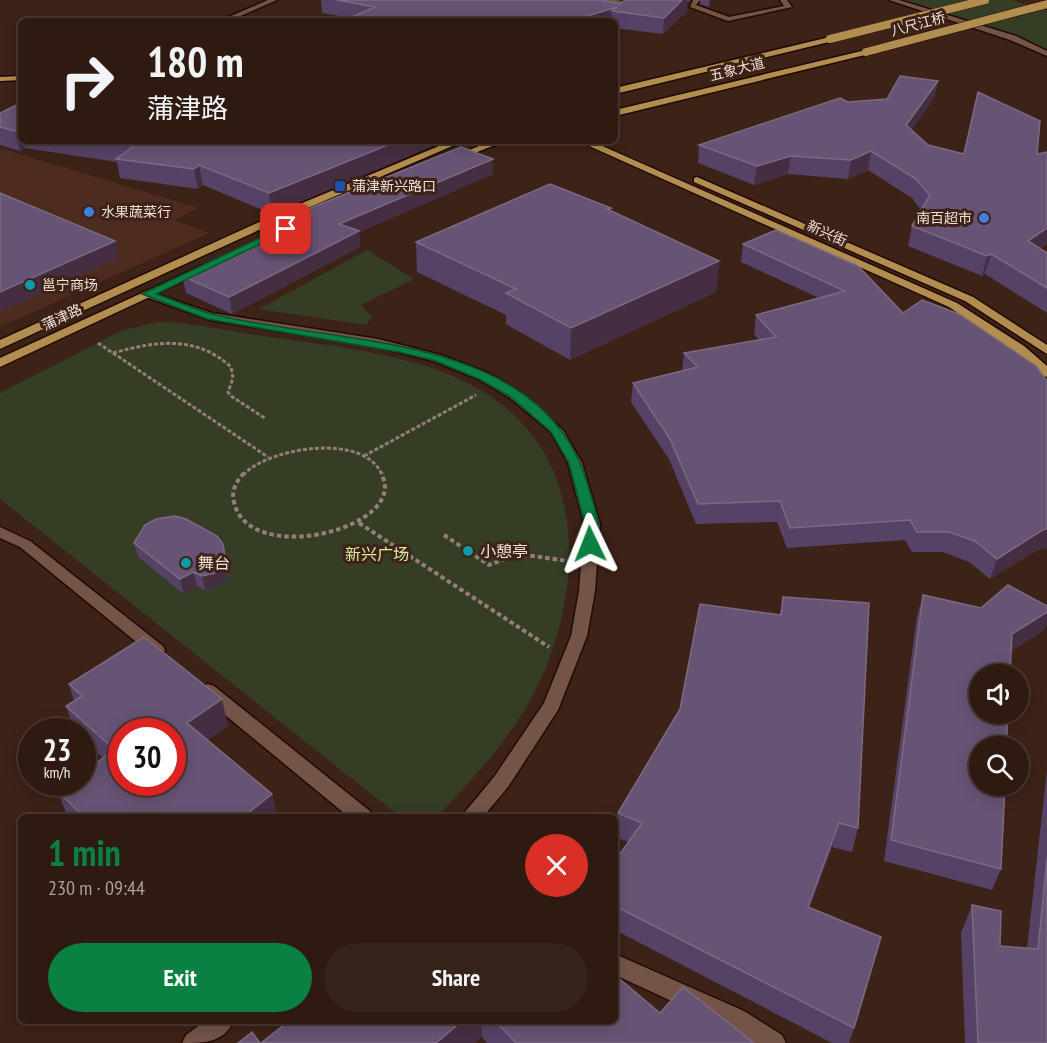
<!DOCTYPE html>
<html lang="en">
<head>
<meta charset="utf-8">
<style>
	:root { --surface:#2e1a11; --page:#36231a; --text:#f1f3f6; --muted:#a7a19f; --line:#493831; --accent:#0b8043 }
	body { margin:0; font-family:"PT Sans Narrow","Noto Sans SC",sans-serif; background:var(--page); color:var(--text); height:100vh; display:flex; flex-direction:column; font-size:22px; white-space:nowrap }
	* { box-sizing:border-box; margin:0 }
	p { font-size:20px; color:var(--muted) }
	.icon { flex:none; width:33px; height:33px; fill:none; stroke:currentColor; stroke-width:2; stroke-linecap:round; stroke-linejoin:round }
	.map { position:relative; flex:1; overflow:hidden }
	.side { position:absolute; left:18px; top:814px; width:600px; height:210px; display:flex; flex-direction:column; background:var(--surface); border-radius:9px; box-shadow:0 3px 15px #0003,0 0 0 2px var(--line) }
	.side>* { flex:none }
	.hud { position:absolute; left:18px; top:18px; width:600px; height:126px; border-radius:9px; box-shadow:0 3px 15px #0003,0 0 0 2px var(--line); background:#2e1a11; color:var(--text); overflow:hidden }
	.buttons { position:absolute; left:969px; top:664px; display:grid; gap:12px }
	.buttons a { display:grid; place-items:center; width:60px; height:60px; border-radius:50%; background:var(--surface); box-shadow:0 3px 15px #0003,0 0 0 2px var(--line); font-size:30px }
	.speed { position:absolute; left:18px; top:718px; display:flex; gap:12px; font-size:30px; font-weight:700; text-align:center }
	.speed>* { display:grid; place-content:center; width:78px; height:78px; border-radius:50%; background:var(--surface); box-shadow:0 3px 15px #0003,0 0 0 2px var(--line); line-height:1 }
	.speed small { font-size:15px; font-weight:400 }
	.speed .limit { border:9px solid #d22; background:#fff; color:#111 }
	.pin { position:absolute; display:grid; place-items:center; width:51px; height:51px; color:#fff; margin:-26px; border-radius:12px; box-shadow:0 3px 9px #0006 }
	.me { position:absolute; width:66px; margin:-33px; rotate:358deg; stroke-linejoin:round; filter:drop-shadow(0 0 4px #0008) }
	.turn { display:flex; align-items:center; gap:21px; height:126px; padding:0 30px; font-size:27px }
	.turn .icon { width:78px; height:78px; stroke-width:2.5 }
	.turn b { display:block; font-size:42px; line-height:51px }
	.round { display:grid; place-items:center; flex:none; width:63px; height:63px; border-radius:32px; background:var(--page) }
	.head { display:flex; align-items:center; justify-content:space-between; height:102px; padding:0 30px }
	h1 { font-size:36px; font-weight:800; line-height:45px; color:var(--accent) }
	.action { display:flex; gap:12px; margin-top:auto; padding:12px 30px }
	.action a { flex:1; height:69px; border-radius:36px; background:var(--accent); color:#fff; font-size:24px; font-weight:800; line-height:69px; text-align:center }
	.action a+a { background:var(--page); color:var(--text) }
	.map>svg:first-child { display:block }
</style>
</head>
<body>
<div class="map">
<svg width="1047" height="1043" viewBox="0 0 1047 1043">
	<rect width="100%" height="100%" fill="#3d2217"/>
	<path fill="#4d2c1f" d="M0,148L198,208L175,220L209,233L0,327Z"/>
	<path fill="#353e24" d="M892,0H1011L1047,11V54L1013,38Z
		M367,250L414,279L361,305L372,317L366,325L259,309Z
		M157,322C190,322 224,330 256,335C336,347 442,354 506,408C594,480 579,615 528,704C504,746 470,782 437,817H400L0,499V393L121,331Z"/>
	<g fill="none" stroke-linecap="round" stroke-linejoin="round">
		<defs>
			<path id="minor" d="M268,0H277L229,21H219Z
				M596,0H617L645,5L641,7Z
				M693,0H700L696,5L729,17L784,6L780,0H787L792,7L728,21L690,7Z
				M889,0H899L1016,36L1047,51V56L1010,40Z
				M147,291L212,313L378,339L441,355L488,373L520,392L563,430L582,463L600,524L595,591L587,636L558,710L508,787L482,818H460L494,777L544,703L571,636L579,591L584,524L568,463L551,432L510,398L478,379L433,361L378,347L210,320L143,296V292Z
				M0,527L30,541L163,646L165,650L163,654H151L20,547L0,538Z
				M208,684L214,686L371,812L374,818H350L202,696L199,691L202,686Z
				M615,954L744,1011L782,1035L786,1043H754L728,1027L615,975Z
				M204,1022H233C223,1043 204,1043 182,1043L186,1035Z"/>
			<path id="major" d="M830,37L833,41L615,94V88Z
				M866,50L869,54L615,116V110Z
				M21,76V80L0,81V77Z
				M451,141H464L296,213L0,349V340L288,209Z
				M492,141H505L457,160L449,158Z
				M578,141H591L957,303L1024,346L1047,366V377L1043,376L1016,352L949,307Z
				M697,177L973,297L1047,345V354L965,301L694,182V178Z
				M201,266L205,267V271L0,367V358Z"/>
		</defs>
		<use href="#minor" stroke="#230a02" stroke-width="3"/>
		<use href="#major" stroke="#230a02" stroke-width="3"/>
		<path stroke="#957e74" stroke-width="3" stroke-dasharray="4 2" stroke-linecap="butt" d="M98,343L268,457
			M113,353C156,341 196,335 231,367L233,378L228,392L231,396L266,419
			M364,456L476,395
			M243,475C269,447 365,432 382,475"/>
		<path stroke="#957e74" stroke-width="4" stroke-dasharray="4.5 3" stroke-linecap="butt" d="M244,473C236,482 231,490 234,502C247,563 385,534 385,487C385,483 383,478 382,473
			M359,523L549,647
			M444,535L489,565L518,554L568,561"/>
		<use href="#minor" fill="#735447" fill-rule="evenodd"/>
		<use href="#major" fill="#b18d4f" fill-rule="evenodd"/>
		<defs>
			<path id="major-bridge" d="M830,39L985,0
				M866,52L1047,4"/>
		</defs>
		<use href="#major-bridge" stroke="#230a02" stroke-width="9" stroke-linecap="butt"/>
		<use href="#major-bridge" stroke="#b18d4f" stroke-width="8"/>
	</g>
	<path fill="#564267" d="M321,0H601L620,4L625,0H691L687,2V11L663,34L615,28V21H343L350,18L322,13Z
		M700,0H710L709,7L700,4Z
		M938,81L934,98L911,130L928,145L964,154H1037L1047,152V243L1040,249L1047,253V313L985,274L982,276L908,246L912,226L921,210L912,198L868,170L848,179L788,174L754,185L698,163L699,145L848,102L887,99Z
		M21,103V141H443L272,214L203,185L198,189L120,178L117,162L25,148L20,151L0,145V113Z
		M493,159V174L359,232L360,247L232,314L186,293L182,276L304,218L303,211Z
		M611,208V211L719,261L716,292L570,360L506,324V315L417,272L416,242Z
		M743,244L903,313L1047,381V548L1037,550L990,579L969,562L943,552H912L905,540L787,548L777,522L696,524L669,459L631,402L633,383L682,371L684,353L759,340L754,334L756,315L819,298L741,262Z
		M134,543L226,558L229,577L218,587L205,590L197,586L184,594L138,557Z
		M923,595L1044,630L1011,651L1001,869L992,890L884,861L917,616Z
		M783,597L858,828L852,852L832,847L810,907L854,1028L849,1043H832L615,930V861L628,842L616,837L618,813L780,615Z
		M69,684L228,726L207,740L272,794L277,818H68L57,790L103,758L82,739V732H75L66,706L74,701Z
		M1047,770V1043H965L961,933L972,905L1000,946L1027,948Z
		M660,1013L754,1043H487L482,1037L288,1022H615Z"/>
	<path fill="#452e42" d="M682,0H687V11L663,34L664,18Z
		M617,7L612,11L611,21H571Z
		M938,81L934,98L902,143L906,125Z
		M20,129L21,141H23L25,148L20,151L15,131Z
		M398,141H443L272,214L269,193Z
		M871,151L868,170L848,179L851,160Z
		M791,156L788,174L754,185L757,166Z
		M493,159V174L359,232L360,247L232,314L229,297L339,224Z
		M199,165L203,185L198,189L194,169Z
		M1047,228V243L1022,261L1028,241Z
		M115,241L119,258L0,312V292Z
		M991,254L985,274L982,276L987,256Z
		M719,261L716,292L570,360L571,328Z
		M1044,529H1047V548L1037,550L990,579L997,559Z
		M223,544L229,577L218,587L205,590L202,576Z
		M193,572L197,586L184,594L180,579Z
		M1047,612V623L1044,630L1004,655L1012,634Z
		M222,699L228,726L194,750L187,723Z
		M272,794L277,818H242Z
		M839,823L832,847L802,930L808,907Z
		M461,1022H481L482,1037L475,1043H436Z"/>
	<path fill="#675374" stroke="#7c6983" stroke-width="1.5" fill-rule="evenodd" d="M337,0H601L620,4L625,0H682L664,18L612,11L617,7L571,21H343L375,7Z
		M900,76L938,81L906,125L928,145L964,154L978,92L1040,121L1037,154L1047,152V228L1028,241L1047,253V288L991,254L987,256L912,226L930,195L916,179L871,151L851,160L791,156L757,166L699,145L840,98L848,102L887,99Z
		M21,103V129L15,131L0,127V113Z
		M100,141H398L269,193L199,165L194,169L116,159L134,146Z
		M461,147L493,159L339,224L359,231L229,297L182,276L311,214L303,211Z
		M550,184L611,208L607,209L719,261L571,328L506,293L516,289L416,242Z
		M0,193L115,241L0,292Z
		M776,230L858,266L903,313L922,300L959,314L1036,366L1047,381V529H1044L997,559L975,541L949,532H917L910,520L790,528L780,501L698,504L670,439L633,383L698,367L684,353L776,337L756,315L845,291L743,244Z
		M175,516L186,519L217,536L223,544L226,563L215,573L202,576L193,572L180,579L134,543L145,525L156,519Z
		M1008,585L1047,606V612L1012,634L1010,675H980V714H1008L1006,747H980V786H1005L1001,869L891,840L923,595L981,608Z
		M783,597L869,603L858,828L839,823L808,907L881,937L854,1028L615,906V861L642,823L618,813L680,709L700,604L781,615Z
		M144,637L222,699L187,723L272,794L242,818H85L57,790L67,783H82V772L115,750L66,706L82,696L69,684ZM122,732H172V783H122Z
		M1047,859V1043H978L972,905L1001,911L1000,946L1038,949Z
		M615,975L660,1013L683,987L754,1043H516L496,1022H615Z
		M288,1022H461L436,1043H261Z
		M252,1032L260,1043H238Z"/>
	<path fill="#0b8043" stroke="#07532c" stroke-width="1.5" d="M283,227L291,229L156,294C175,300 193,309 212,314C337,346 545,330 588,486C593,504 605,530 595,548L590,549L583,544L585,524L569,463L551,432L511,397L479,379L433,360L398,352L207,319L142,294Z"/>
	<rect fill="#1a4fb4" stroke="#3d2217" stroke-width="2" x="334" y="180" width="12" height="12" rx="3"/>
	<g fill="#3f7fe0" stroke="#3d2217" stroke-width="2">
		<circle cx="89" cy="212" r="6"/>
		<circle cx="984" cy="218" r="6"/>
	</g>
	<g fill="#0f9aa8" stroke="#3d2217" stroke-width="2">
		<circle cx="30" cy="285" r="6"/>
		<circle cx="468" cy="551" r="6"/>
		<circle cx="186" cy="563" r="6"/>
	</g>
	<g text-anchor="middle" stroke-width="6" stroke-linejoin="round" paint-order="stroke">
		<g font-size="14" fill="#f2e0d8" stroke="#3d2217">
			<text transform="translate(918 24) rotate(-15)" y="5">八尺江桥</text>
			<text transform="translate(737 69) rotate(-14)" y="5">五象大道</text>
			<text transform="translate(827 233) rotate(24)" y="5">新兴街</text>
			<text transform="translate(62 317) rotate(-25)" y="5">蒲津路</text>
		</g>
		<g font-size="14" fill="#f2e0d8" stroke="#3d2217" text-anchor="start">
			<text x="352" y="191">蒲津新兴路口</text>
			<text x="101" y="217">水果蔬菜行</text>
			<text x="972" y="223" text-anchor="end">南百超市</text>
			<text x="42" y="290">邕宁商场</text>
		</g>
		<g font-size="16" fill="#f2e0d8" stroke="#3d2217" text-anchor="start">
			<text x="480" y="557">小憩亭</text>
			<text x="198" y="569">舞台</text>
		</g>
		<g font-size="16" fill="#d5eea2" stroke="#3d2217">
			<text x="377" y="560">新兴广场</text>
		</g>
	</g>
</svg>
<div class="buttons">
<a><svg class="icon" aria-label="sound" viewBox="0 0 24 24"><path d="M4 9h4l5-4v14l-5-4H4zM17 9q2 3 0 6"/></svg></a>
<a><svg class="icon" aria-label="search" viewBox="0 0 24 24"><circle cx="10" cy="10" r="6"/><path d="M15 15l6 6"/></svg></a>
</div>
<div class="speed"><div>23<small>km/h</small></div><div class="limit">30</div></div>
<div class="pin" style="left:286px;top:229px;background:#d93025"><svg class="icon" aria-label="arrive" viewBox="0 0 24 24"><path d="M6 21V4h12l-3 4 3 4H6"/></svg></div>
<svg class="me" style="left:590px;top:544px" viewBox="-20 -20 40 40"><path d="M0-17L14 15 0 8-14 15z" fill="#0b8043" stroke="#fff" stroke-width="4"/></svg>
<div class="hud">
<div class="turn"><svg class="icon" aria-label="right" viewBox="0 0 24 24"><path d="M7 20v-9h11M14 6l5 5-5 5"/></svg><div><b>180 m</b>蒲津路</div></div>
</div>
<section class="side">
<div class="head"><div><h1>1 min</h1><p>230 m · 09:44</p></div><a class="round" style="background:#d93025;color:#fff"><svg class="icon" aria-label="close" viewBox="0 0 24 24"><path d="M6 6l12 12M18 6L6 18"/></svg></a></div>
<div class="action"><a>Exit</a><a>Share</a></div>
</section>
</div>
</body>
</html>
